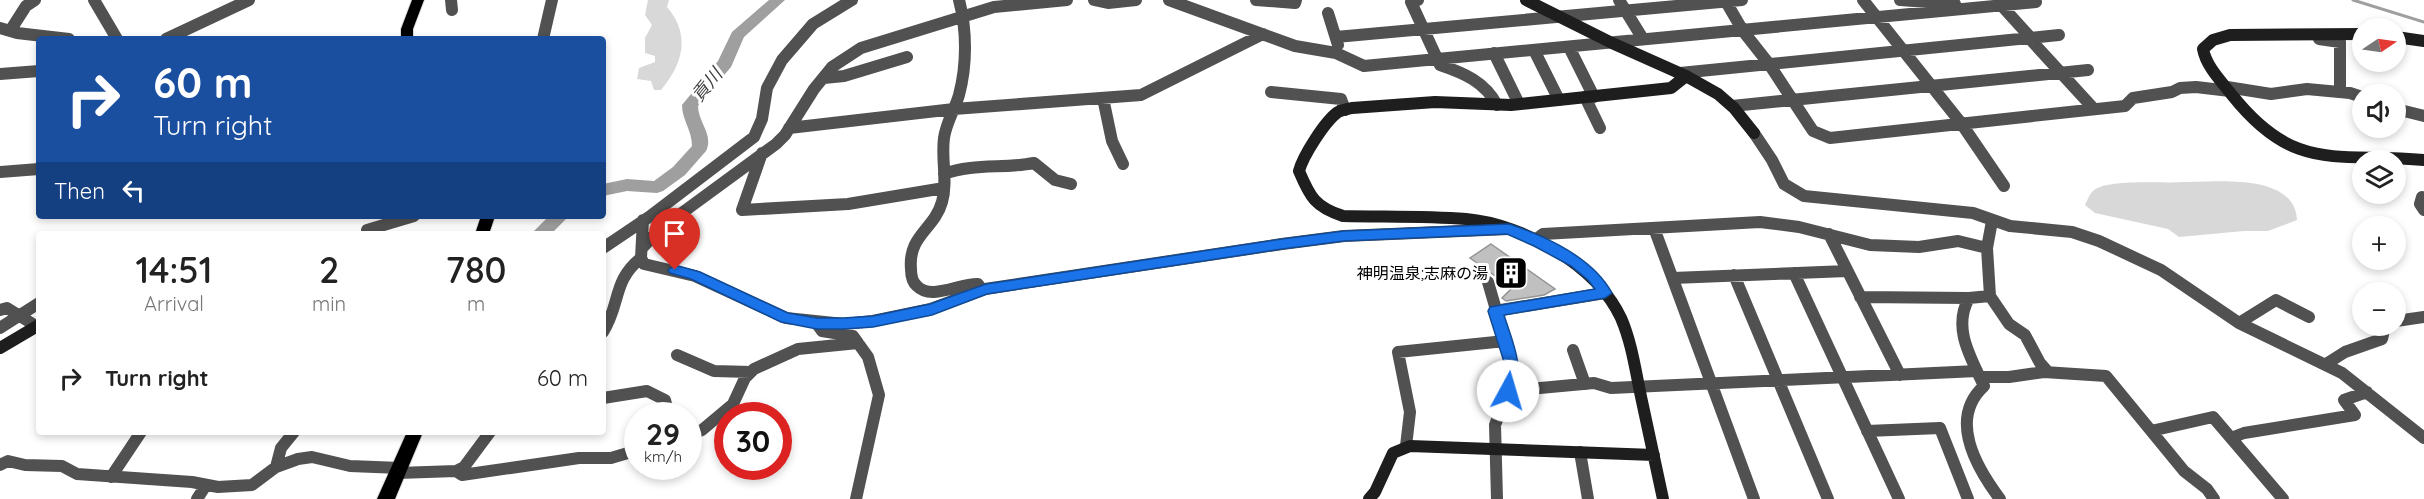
<!DOCTYPE html>
<html lang="en">
<head>
<meta charset="utf-8">
<style>
	:root { --surface:#fff; --page:#f6f6f6; --text:#222; --muted:#767676 }
	body { margin:0; font-family:Quicksand,"Noto Sans JP",sans-serif; background:var(--page); color:var(--text); height:100vh; display:flex; flex-direction:column; font-size:22px; white-space:nowrap }
	* { box-sizing:border-box; margin:0 }
	p { font-size:20px; color:var(--muted) }
	.icon { flex:none; width:33px; height:33px; fill:none; stroke:currentColor; stroke-width:2; stroke-linecap:round; stroke-linejoin:round }
	.map { position:relative; flex:1; overflow:hidden }
	.drawer { position:absolute; left:36px; top:231px; width:570px; height:204px; display:flex; flex-direction:column; background:var(--surface); border-radius:6px; box-shadow:0 3px 9px #0003 }
	.drawer>* { flex:none }
	.banner { position:absolute; left:36px; top:36px; width:570px; height:183px; border-radius:6px; box-shadow:0 3px 9px #0003; background:#1a4fa0; color:#fff; overflow:hidden }
	.needle { width:39px; rotate:77deg }
	.buttons { position:absolute; left:2352px; top:18px; display:grid; gap:12px }
	.buttons a { display:grid; place-items:center; width:54px; height:54px; border-radius:50%; background:var(--surface); box-shadow:0 3px 9px #0003; font-size:30px }
	.speed { position:absolute; left:624px; top:402px; display:flex; gap:12px; font-size:30px; font-weight:700; text-align:center }
	.speed>* { display:grid; place-content:center; width:78px; height:78px; border-radius:50%; background:var(--surface); box-shadow:0 3px 9px #0003; line-height:1 }
	.speed small { font-size:15px; font-weight:400 }
	.speed .limit { border:9px solid #d22; background:#fff; color:#111 }
	.pin { position:absolute; display:grid; place-items:center; width:51px; height:51px; color:#fff; margin:-62px -26px; border-radius:50% 50% 50% 0; rotate:-45deg; box-shadow:0 0 6px #0007 }
	.pin .icon { rotate:45deg }
	.me { position:absolute; width:66px; margin:-33px; rotate:6deg; stroke-linejoin:round; filter:drop-shadow(0 0 4px #0008) }
	.turn { display:flex; align-items:center; gap:21px; height:126px; padding:0 18px; font-size:27px }
	.turn .icon { width:78px; height:78px; stroke-width:2.5 }
	.turn b { display:block; font-size:42px; line-height:51px }
	.then { display:flex; align-items:center; height:57px; padding:0 18px; background:#0003; gap:12px; font-size:22px }
	.eta { display:flex; justify-content:space-evenly; align-items:center; height:102px; text-align:center }
	.eta b { font-size:36px; font-weight:600; line-height:42px }
	ul { padding:0; list-style:none }
	li { display:flex; align-items:center; gap:18px; height:90px; padding:0 18px }
	li div { flex:1 }
	li b { display:block; font-size:22px }
	li em { font-style:normal }
	.map>svg:first-child { display:block }
</style>
</head>
<body>
<div class="map">
<svg width="2424" height="499" viewBox="0 0 2424 499">
	<rect width="100%" height="100%" fill="#fff"/>
	<path fill="#d8d8d8" d="M648,0H669L667,7C691,35 683,64 661,90H654L651,81L637,79L639,68L655,62V56L645,53V38L652,25L645,15Z
		M2182,182C2215,182 2295,172 2297,220L2268,231H2244L2179,237L2168,229L2095,213L2085,205C2087,201 2089,195 2092,192C2105,178 2162,184 2182,182Z"/>
	<g fill="none" stroke-linecap="round" stroke-linejoin="round">
		<path stroke="#9f9f9f" stroke-width="3" d="M2353,0L2424,22"/>
		<path fill="#9f9f9f" fill-rule="evenodd" d="M769,0H785L744,37L731,67L698,106C698,122 714,135 706,151L685,175L663,191L657,193L627,191L603,196V184L627,179L654,181L673,167L692,146C692,130 682,120 682,105L718,61L732,32Z
			M549,216H569L551,234H531Z"/>
	</g>
	<path fill="#c0c0c0" stroke="#959595" stroke-width="1.5" d="M1491,244L1555,289L1544,295L1506,301L1502,298L1512,288L1470,258Z"/>
	<g fill="none" stroke-linecap="round" stroke-linejoin="round">
		<defs>
			<path id="primary" d="M412,0H424L413,29V39H401V29Z
				M481,216H495L489,234H475Z
				M407,432H423L395,499H377Z"/>
		</defs>
		<use href="#primary" stroke="#dbdbdb" stroke-width="2"/>
		<path stroke="#515151" stroke-width="12" d="M94,0L117,39
			M451,0L452,10
			M959,0C967,30 967,65 959,95C955,109 946,123 944,138C941,159 948,181 942,202C934,230 908,235 911,269C911,275 912,282 917,286C931,301 960,283 978,284L982,290
			M1094,0L1108,3L1136,0
			M1169,0L1295,46L1336,53L1364,66L2036,2
			M1256,0L1295,3L1296,0
			M1418,0L1411,2L1440,65C1464,73 1485,82 1497,105
			M1619,0L1643,39
			M1725,0L1743,31L1769,64L1813,131L1830,138L2125,106L2133,98L2172,92L2180,88L2196,87L2230,91
			M1863,0L1961,123L2004,186
			M1900,0L1955,4
			M2001,5L2031,38
			M1328,13L1338,45
			M0,28L17,33L69,39
			M10,31L26,6L35,0
			M1336,37L1742,0
			M2029,38L2094,109
			M166,39L249,0
			M543,39L552,0
			M2319,39L2340,42V92
			M1569,47L1594,97
			M1534,50L1559,100
			M1494,53L1519,104
			M1680,73L2059,35
			M0,74L39,71
			M824,78L844,76L907,57
			M2227,87L2271,94L2307,89L2350,93L2362,97
			M1271,92L1341,99L1345,110
			M1585,97L1600,128
			M1103,98L1112,141L1123,164
			M1732,106L2088,70
			M2396,109L2424,116
			M789,128L954,109L1141,95L1263,34
			M1754,133L1772,160L1784,184L1804,196L1973,213L2010,226L2072,232L2099,241L2161,270L2239,323L2342,373L2424,438
			M762,153L742,210L848,204L944,188
			M0,172L39,169
			M944,174C973,163 1004,169 1034,163L1055,180L1071,184
			M2422,197L2420,204L2424,210
			M643,220L641,258L644,264L695,276L786,318L844,324L873,321L931,309L985,289L1282,244L1344,236L1509,229
			M1992,221L1987,248L1990,296L1969,298C1952,328 1971,358 1984,386C1948,419 1976,467 2000,499
			M1654,228L1754,499
			M367,230L414,216
			M1829,234L1900,375
			M1535,240L1543,234L1760,222L1799,227L1870,245L1919,247L1958,241L1987,248
			M603,248L649,217L754,137L762,119L767,88L782,60L813,24L852,0
			M642,248L660,229L776,144L785,135L814,89L832,67L861,48L994,7L1067,0
			M1794,273L1899,499
			M1734,275L1828,499
			M1673,278L1847,271
			M1488,282L1512,365L1508,391L1495,425L1497,499
			M1990,296L2009,324L2025,335L2040,363L2048,372
			M1860,297L1969,298
			M0,310L7,308L36,326
			M1495,311L1605,293
			M2396,321L2424,317
			M2239,323L2276,300L2309,317
			M817,324L822,331L853,336L868,357L879,395L856,499
			M0,328L39,303
			M603,332C621,304 612,281 641,258
			M1573,350L1585,384
			M677,355L714,371L751,372
			M2326,364L2345,352L2382,339L2385,326
			M1980,377H2009L2044,372L2106,376L2184,471L2207,489L2214,499
			M1508,391L1594,383L1611,388L1977,371
			M603,398L647,391L665,400L669,416
			M1867,431L1940,428L1968,499
			M2151,431L2213,417L2283,499
			M688,436L702,430L733,404L745,378L754,369L798,349L858,343
			M2231,438L2244,433L2355,415L2344,400L2367,392
			M1406,446L1410,412L1398,352L1505,341
			M1580,452L1588,499
			M0,465L8,461L25,465L62,466L77,474L192,482L218,487L252,485L276,467L298,459L312,457L350,466L400,468
			M276,467L281,448L294,432
			M456,471L462,475L579,458H611L638,450
			M398,473L456,471L464,467L490,432
			M111,477L141,432
			M197,499L206,485"/>
		<path stroke="#1e1e1e" stroke-width="12" d="M1526,0L1612,43L1686,76L1718,94L1734,108L1754,133
			M2362,34L2230,35L2213,40L2203,49C2206,66 2221,81 2232,95C2295,174 2336,152 2424,160
			M2396,37L2424,41
			M0,348L39,325
			M1369,499L1375,492L1393,453L1410,446L1654,455
			M1663,499C1655,463 1648,428 1640,392C1635,367 1631,341 1621,318C1596,265 1523,224 1466,219C1425,216 1384,217 1343,216C1315,207 1310,197 1299,171C1303,156 1325,121 1338,112C1342,110 1348,109 1352,108L1435,102L1511,105L1671,88L1686,76"/>
		<use href="#primary" fill="#000" fill-rule="evenodd"/>
	</g>
	<path fill="#1a73e8" stroke="#114b97" stroke-width="1.5" d="M1509,224C1546,236 1593,258 1612,293L1605,298L1504,315C1512,341 1526,369 1513,395H1502L1500,391L1505,365L1488,311L1490,307L1595,289L1588,280L1571,266L1534,246L1507,234L1344,241L1282,249L987,294L932,315L873,327L844,329H817L781,322L691,279L670,273L668,270L675,265L700,272L788,313L817,318H844L873,316L930,304L986,284L1282,239L1344,231Z"/>
	<defs>
		<symbol id="building-square" viewBox="-11 -11 22 22"><rect x="-9" y="-9" width="18" height="18" rx="4" fill="#000" stroke="#fff"/><path d="M-4-6H4V6H1V3H-1V6H-4ZM-2.5-4.3h1.7v1.8h-1.7ZM.8-4.3h1.7v1.8H.8ZM-2.5-1h1.7V.8h-1.7ZM.8-1h1.7V.8H.8Z" fill="#fff"/></symbol>
	</defs>
	<g fill-rule="evenodd">
		<use href="#building-square" x="1492" y="254" width="38" height="38"/>
	</g>
	<g text-anchor="middle" stroke-width="6" stroke-linejoin="round" paint-order="stroke">
		<g font-size="16" fill="#000" stroke="#fff" text-anchor="end">
			<text x="1488" y="279">神明温泉;志麻の湯</text>
		</g>
		<g font-size="18" font-style="italic" fill="#404040" stroke="#fff">
			<text transform="translate(707 85) rotate(-51)" y="6">貢川</text>
		</g>
	</g>
</svg>
<div class="buttons">
<a><svg class="needle" viewBox="-14 -14 28 28"><path d="M0-13l5 13h-10z" fill="#e53935"/><path d="M0 13l5-13h-10z" fill="#767676"/></svg></a>
<a><svg class="icon" aria-label="sound" viewBox="0 0 24 24"><path d="M4 9h4l5-4v14l-5-4H4zM17 9q2 3 0 6"/></svg></a>
<a><svg class="icon" aria-label="layers" viewBox="0 0 24 24"><path d="M12 4l9 5-9 5-9-5zM3 14l9 5 9-5"/></svg></a>
<a>+</a>
<a>−</a>
</div>
<div class="speed"><div>29<small>km/h</small></div><div class="limit">30</div></div>
<div class="pin" style="left:675px;top:270px;background:#d93025"><svg class="icon" aria-label="arrive" viewBox="0 0 24 24"><path d="M6 21V4h12l-3 4 3 4H6"/></svg></div>
<svg class="me" style="left:1508px;top:391px" viewBox="-20 -20 40 40"><circle r="19" fill="#fff"/><path d="M0-13L10 11 0 6-10 11z" fill="#1a73e8"/></svg>
<div class="banner">
<div class="turn"><svg class="icon" aria-label="right" viewBox="0 0 24 24"><path d="M7 20v-9h11M14 6l5 5-5 5"/></svg><div><b>60 m</b>Turn right</div></div>
<div class="then">Then<svg class="icon" aria-label="left" viewBox="0 0 24 24"><path d="M17 20v-9H6M10 6l-5 5 5 5"/></svg></div>
</div>
<section class="drawer">
<div class="eta">
<div><b>14:51</b><p>Arrival</p></div>
<div><b>2</b><p>min</p></div>
<div><b>780</b><p>m</p></div>
</div>
<ul>
<li><svg class="icon" aria-label="right" viewBox="0 0 24 24"><path d="M7 20v-9h11M14 6l5 5-5 5"/></svg><div><b>Turn right</b></div><em>60 m</em></li>
</ul>
</section>
</div>
</body>
</html>
